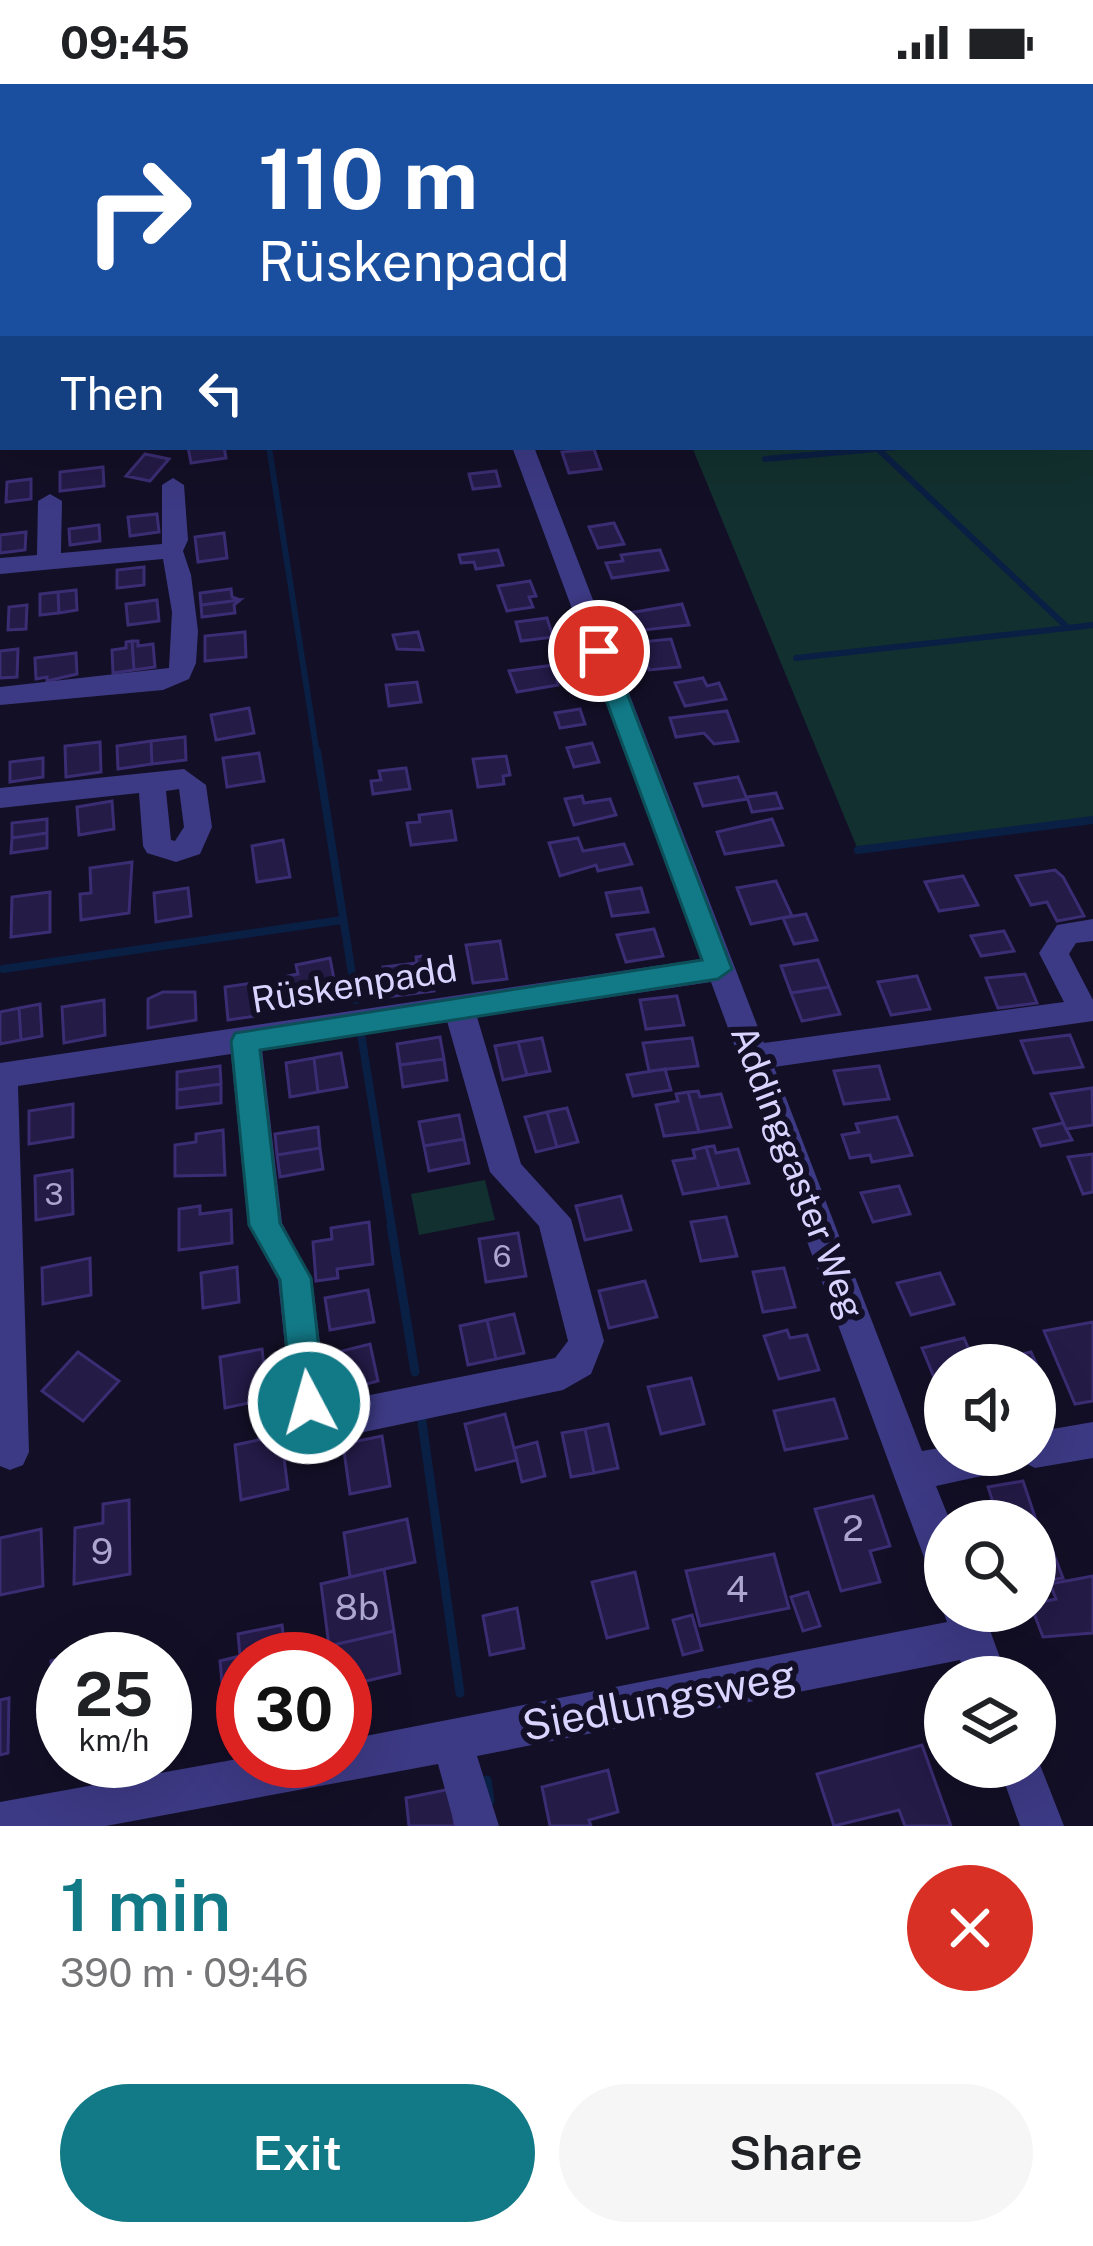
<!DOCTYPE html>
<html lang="en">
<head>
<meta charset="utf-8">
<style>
	:root { --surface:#fff; --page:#f6f6f6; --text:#202124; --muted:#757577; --accent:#127987 }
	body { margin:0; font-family:"Public Sans",sans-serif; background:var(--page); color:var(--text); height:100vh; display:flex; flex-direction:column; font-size:45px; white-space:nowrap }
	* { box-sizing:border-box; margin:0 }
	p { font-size:39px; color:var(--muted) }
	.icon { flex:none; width:66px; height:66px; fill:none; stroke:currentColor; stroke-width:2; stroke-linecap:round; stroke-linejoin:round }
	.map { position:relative; height:1742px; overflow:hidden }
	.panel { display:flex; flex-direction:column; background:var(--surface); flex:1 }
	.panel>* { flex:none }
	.banner { position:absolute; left:0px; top:0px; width:1095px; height:366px; box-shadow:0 12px 48px #0002; background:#1a4fa0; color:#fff; overflow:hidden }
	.controls { position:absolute; left:924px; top:1260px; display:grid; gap:24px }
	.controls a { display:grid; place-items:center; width:132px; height:132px; border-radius:50%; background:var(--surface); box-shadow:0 12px 48px #0002; font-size:60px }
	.speed { position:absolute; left:36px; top:1548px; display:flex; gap:24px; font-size:60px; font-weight:700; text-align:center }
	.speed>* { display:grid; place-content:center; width:156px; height:156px; border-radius:50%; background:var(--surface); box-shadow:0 12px 48px #0002; line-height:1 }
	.speed small { font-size:30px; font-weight:400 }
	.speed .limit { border:18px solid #d22; background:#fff; color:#111 }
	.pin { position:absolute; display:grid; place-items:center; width:102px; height:102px; color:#fff; margin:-51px; border:6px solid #fff; border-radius:50%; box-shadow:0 3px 12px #0007 }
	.me { position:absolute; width:132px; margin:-66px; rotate:354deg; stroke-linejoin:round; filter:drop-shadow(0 0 9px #0008) }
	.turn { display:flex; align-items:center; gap:42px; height:252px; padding:0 60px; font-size:54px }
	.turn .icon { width:156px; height:156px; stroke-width:2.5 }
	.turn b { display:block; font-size:84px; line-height:102px }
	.then { display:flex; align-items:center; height:114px; padding:0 60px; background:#0003; gap:24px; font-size:45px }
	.round { display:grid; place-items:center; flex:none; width:126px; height:126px; border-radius:63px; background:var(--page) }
	.overview { display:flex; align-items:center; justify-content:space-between; height:204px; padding:0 60px }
	h1 { font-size:72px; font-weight:600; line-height:90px; color:var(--accent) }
	.button { display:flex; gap:24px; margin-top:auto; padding:24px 60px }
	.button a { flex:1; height:138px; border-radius:72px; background:var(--accent); color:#fff; font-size:48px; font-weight:600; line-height:138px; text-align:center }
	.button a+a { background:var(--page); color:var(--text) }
	.status { display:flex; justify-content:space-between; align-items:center; height:84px; padding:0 60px; background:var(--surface); direction:ltr }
	.status svg { height:33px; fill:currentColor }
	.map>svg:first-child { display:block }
</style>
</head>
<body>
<div class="status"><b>09:45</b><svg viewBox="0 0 49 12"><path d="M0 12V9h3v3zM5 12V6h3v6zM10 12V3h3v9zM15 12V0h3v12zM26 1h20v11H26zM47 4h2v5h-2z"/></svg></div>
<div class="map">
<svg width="1093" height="1742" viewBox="0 0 1093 1742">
	<rect width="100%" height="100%" fill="#130f26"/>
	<path fill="#12302f" d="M1093,208V736L858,766L692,363H1092Z
		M485,1096L495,1136L419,1151L411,1110Z"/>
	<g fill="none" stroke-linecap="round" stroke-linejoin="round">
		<path stroke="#0a1f44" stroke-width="4.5" d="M32,0L43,3
			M1059,0L1064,3"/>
		<path stroke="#0a1f44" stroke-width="6" d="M269,363L317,670
			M878,365L1068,544L1093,541
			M765,375L898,363
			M796,574L1068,544"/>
		<path stroke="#0a1f44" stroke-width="8" d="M317,667L356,916
			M858,766L1093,736
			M3,885L342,836
			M361,950L392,1144"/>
		<path stroke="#0a1f44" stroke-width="9" d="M391,1141L415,1288
			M421,1331L460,1609
			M487,1696L490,1717"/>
		<path fill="#0a1f44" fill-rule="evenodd" d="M334,0H353L356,3H337Z
			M1092,198H1093V208H1092Z"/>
	</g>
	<path fill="#241b47" stroke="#3b2d73" stroke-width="3" d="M188,363H224L226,374L191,379Z
		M594,365L601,385L569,389L562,368Z
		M145,370L169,375L150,397L126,392Z
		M103,383L104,402L60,407V388Z
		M496,387L500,402L473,405L469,390Z
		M31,395V415L6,418L7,398Z
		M157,430L159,448L130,452L128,433Z
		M614,439L624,460L598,464L589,443Z
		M99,441L100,457L70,461L69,445Z
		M26,448L25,466L0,469V451Z
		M224,449L227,474L198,478L195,453Z
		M498,466L503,481L476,485L474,478L461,479L459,471Z
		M660,466L668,486L612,494L606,479L623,477L621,471Z
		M144,483V501L117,504V486Z
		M530,497L536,512L529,513L533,523L507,527L498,502Z
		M231,505L232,513L240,516L201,521L200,509Z
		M76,506L77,526L59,529L58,508Z
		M58,508L59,529L40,531V510Z
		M157,516L159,537L128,541L126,520Z
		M240,516L234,521L235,529L202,533L201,521Z
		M682,520L689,541L635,547L629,529Z
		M27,521L26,545L8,546L9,523Z
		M547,534L553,553L521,557L516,538Z
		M245,548L246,573L205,577V552Z
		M418,548L423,566L397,565L393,551Z
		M671,555L680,583L649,586L640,558Z
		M132,557H138V562L153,560L155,583L134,586Z
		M132,557L134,586L113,589L112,566L126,564V558Z
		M18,565L17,593L0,594V567Z
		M76,569L77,590L47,597V593L36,595L35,574Z
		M562,580L568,595L557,597L558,601L517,608L509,587Z
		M703,594L707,602L719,599L726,615L685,622L675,599Z
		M417,598L421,618L389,622L386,601Z
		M249,624L254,649L216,656L211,631Z
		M580,625L585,640L560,644L555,629Z
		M727,627L738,657L714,660L704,649L676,653L670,634Z
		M185,653L186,676L152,680L151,657Z
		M151,657L152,680L118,685L117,662Z
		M100,658L101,688L66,693L65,662Z
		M592,659L599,678L574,683L567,664Z
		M259,669L264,697L227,703L223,674Z
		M506,672L510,691L503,692L504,700L478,703L473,675Z
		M43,674V693L10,698V678Z
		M406,684L410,705L373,710L371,697L381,696L379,687Z
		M738,693L747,715L703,722L695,700Z
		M776,709L782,724L752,728L747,713Z
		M582,712L584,719L610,715L616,731L574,741L565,715Z
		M112,717L114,745L79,751L77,723Z
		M451,727L456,756L411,761L407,739L420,738L419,731Z
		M47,735V749L12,754V739Z
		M772,735L783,761L725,770L717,748Z
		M47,749V764L11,769L12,754Z
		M578,754L583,767L624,760L632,780L598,787L596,781L560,792L549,759Z
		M283,756L290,793L257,798L252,762Z
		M132,778L129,829L81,836L80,810L91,809L90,784Z
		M1055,786L1063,793L1084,832L1057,837L1047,818L1031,821L1016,792Z
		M963,792L978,821L939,827L925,798Z
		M776,797L792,832L751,840L737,804Z
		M188,804L191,832L156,838L154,809Z
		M641,804L648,828L612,832L606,809Z
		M50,808V848L11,853L12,813Z
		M806,830L817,856L794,860L783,834Z
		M654,845L663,872L626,878L617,851Z
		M1004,847L1014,867L981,872L971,852Z
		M500,857L507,895L473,899L466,861Z
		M429,871L434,907L386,913L383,883L417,879L416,873Z
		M330,874L337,911L293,919L288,892L298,890L296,881Z
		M818,876L829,903L791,909L781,882Z
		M1025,890L1037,919L998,924L986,894Z
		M917,892L930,925L891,931L878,898Z
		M259,898L263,931L228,936L225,903Z
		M829,903L840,930L802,937L791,909Z
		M163,908H195L196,936L148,944V915Z
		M677,912L684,941L646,945L640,916Z
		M104,916L105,951L64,959L62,923Z
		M40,920L42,952L21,956L19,924Z
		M19,924L21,956L0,960V928Z
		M1070,951L1083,983L1034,989L1021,957Z
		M440,953L444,975L400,981L397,960Z
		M542,954L550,987L527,991L518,958Z
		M692,954L698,982L649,987L643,959Z
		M518,958L527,991L503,996L495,962Z
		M341,969L347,1003L318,1008L314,974Z
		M314,974L318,1008L290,1013L286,979Z
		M444,975L447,996L403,1003L400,981Z
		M220,982L221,1000L177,1006V988Z
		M879,982L889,1015L844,1020L834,987Z
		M665,985L671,1006L633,1012L627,991Z
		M221,1000V1019L177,1024V1006Z
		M1092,1004L1093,1041L1066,1045L1051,1010Z
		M698,1007L700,1013L721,1010L731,1043L699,1048L688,1008Z
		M688,1008L699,1048L664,1052L656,1021L678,1017L676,1010Z
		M73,1020V1053L29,1060V1027Z
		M567,1024L578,1058L557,1063L547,1028Z
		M547,1028L557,1063L536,1068L525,1033Z
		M459,1031L464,1055L424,1062L419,1038Z
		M897,1033L912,1071L872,1078L870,1071L850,1074L842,1051L859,1048L856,1040Z
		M1063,1039L1072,1056L1041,1062L1034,1045Z
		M318,1043L320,1064L277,1071L275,1050Z
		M223,1046L225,1091L175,1092V1061L196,1058V1050Z
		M464,1055L469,1079L429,1087L424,1062Z
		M714,1062L716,1069L738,1065L749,1099L719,1104L706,1063Z
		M706,1063L719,1104L683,1110L673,1077L695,1074L693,1066Z
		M320,1064L323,1085L280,1093L277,1071Z
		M1093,1070V1108L1083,1110L1068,1073Z
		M72,1086L73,1130L36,1136L35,1092Z
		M899,1102L910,1130L873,1138L861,1109Z
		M621,1112L631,1146L585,1156L576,1122Z
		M200,1122V1130L231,1126L232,1159L179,1166V1125Z
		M726,1133L737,1172L701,1177L691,1138Z
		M369,1138L373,1180L337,1185L338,1194L316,1197L313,1158L332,1155L331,1144Z
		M518,1149L526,1192L486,1198L479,1155Z
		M90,1174L91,1211L43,1220L42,1184Z
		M237,1183L239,1218L203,1224L201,1189Z
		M784,1184L795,1223L763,1228L753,1188Z
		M940,1189L954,1220L911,1231L897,1199Z
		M645,1197L657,1233L609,1244L599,1207Z
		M368,1206L374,1238L330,1246L325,1214Z
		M514,1230L524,1269L496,1275L487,1236Z
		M487,1236L496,1275L468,1281L460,1242Z
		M1093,1238V1317L1075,1320L1044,1247Z
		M787,1246L790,1254L807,1251L819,1286L779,1295L764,1252Z
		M964,1254L975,1280L1031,1268L1048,1306L1035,1309V1281H945V1320L922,1264Z
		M370,1260L378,1297L334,1309L326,1271Z
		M262,1265L268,1315L225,1324L220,1273Z
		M78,1268L119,1297L83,1337L42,1307Z
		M691,1294L704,1340L661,1350L648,1303Z
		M834,1315L847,1354L785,1366L774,1327Z
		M505,1330L517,1376L476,1386L465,1340Z
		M608,1340L618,1384L594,1389L585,1345Z
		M585,1345L594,1389L571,1393L562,1349Z
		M281,1351L288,1405L241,1416L235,1361Z
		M382,1352L390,1402L350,1410L343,1360Z
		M537,1358L545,1392L522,1398L514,1364Z
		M1023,1397L1038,1442L1035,1437H999L988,1403Z
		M873,1412L890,1462L870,1467L880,1498L841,1507L815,1425Z
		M129,1416L130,1490L74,1500L75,1444L103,1439V1420Z
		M407,1435L415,1478L350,1493L344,1449Z
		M41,1445L43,1502L0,1511V1454Z
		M1050,1460L1063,1494L1035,1499V1463Z
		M774,1470L789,1524L700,1542L686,1487Z
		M384,1485L394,1547L329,1562L321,1500Z
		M635,1488L648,1544L607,1554L592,1498Z
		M1093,1492V1549L1043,1553L1033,1527L1035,1519L1056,1515L1050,1500Z
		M808,1508L820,1542L803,1547L791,1513Z
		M517,1524L524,1564L490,1571L483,1532Z
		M692,1531L702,1566L683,1571L673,1536Z
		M282,1541L286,1575H243V1627L225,1631L220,1577L240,1572L238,1550Z
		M394,1547L400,1589L345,1602V1575H331L329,1562Z
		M115,1561L116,1575H63V1659L55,1661L51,1577Z
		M9,1614L8,1669L0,1671V1616Z
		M922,1661L951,1742H905L899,1726L834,1742L817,1690Z
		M608,1686L618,1728L589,1736L591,1742H550L542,1703Z
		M450,1705L455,1742H409L406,1714Z"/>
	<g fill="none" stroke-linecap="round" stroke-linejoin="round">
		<path fill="#3d3a85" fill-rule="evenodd" d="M512,363H534L764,959L1064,918L1039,869L1057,841L1093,835V857L1076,859L1069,870L1093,916V937L774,983L922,1367L945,1363V1371H1035V1348L1093,1338V1374L1035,1384L1021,1377L1018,1384L936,1402L950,1437H945V1496L931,1490L925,1476L711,898L477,933L521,1080L571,1135L604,1257L591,1290L563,1306L345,1352L296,1331L291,1319L278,1196L248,1141L231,970L18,1002L29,1368L23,1381L10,1386L0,1382V979L702,875ZM447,937L490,1088L539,1142L568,1257L555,1274L345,1316L326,1308L312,1194L282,1139L262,965Z
			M173,394L184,401L188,456L183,467L191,491L198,547L196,579L189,595L163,606L0,621V603L169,584L172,528L163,475L0,490V474L37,471L38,417L50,410L62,417L61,469L162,460V401Z
			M184,685L206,701L212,743L200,770L176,778L147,769L143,762L139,709L0,724V704ZM179,705L184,743L175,757L171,756L166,707Z
			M945,1522V1527H983L1007,1593H967L960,1576L477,1672L499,1742H455L438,1680L106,1742H0V1718L243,1674L345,1677V1656L947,1538L943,1527Z
			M1035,1668L1064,1742H1020L999,1683H1035Z"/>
	</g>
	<path fill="#127987" stroke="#0c4f58" stroke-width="3" d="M599,560L611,567L732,885L718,895L260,966L280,1139L311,1194L325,1319L321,1330L309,1335L297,1330L292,1319L280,1196L249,1141L231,957L235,949L702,876L588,567Z"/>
	<g text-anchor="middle" stroke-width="12" stroke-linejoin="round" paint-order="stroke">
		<g font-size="30" fill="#aca6d1">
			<text x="54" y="1121">3</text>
			<text x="502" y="1183">6</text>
		</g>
		<g font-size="36" fill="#d9d4ff" stroke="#130f26">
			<text transform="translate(354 900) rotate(-9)" y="13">Rüskenpadd</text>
			<text transform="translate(798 1088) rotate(69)" y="13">Addinggaster Weg</text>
		</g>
		<g font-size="36" fill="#aca6d1">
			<text x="853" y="1457">2</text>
			<text x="102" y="1480">9</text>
			<text x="737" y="1518">4</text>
			<text x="357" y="1536">8b</text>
		</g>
		<g font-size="42" fill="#d9d4ff" stroke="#130f26">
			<text transform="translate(659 1616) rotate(-11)" y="15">Siedlungsweg</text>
		</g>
	</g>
</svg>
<div class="controls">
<a><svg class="icon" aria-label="sound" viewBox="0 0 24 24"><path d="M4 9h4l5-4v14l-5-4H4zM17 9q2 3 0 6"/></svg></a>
<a><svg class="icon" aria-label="search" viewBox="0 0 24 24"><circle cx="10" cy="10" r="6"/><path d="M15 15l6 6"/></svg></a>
<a><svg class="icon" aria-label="layers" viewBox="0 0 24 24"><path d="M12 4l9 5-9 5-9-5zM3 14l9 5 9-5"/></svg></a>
</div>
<div class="speed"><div>25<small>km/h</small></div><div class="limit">30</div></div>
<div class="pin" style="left:599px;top:567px;background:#d93025"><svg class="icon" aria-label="arrive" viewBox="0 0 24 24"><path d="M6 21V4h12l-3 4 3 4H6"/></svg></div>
<svg class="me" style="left:309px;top:1319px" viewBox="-20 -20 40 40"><circle r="17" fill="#127987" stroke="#fff" stroke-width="3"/><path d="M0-11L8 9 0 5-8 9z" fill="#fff"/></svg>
<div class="banner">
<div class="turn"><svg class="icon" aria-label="right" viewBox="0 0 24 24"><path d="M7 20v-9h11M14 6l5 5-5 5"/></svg><div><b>110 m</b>Rüskenpadd</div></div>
<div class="then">Then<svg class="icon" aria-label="left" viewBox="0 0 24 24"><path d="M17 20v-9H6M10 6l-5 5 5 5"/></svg></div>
</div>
</div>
<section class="panel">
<div class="overview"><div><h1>1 min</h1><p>390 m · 09:46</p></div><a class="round" style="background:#d93025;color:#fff"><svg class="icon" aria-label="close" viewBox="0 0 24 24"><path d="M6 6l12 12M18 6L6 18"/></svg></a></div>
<div class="button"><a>Exit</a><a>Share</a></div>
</section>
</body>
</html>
